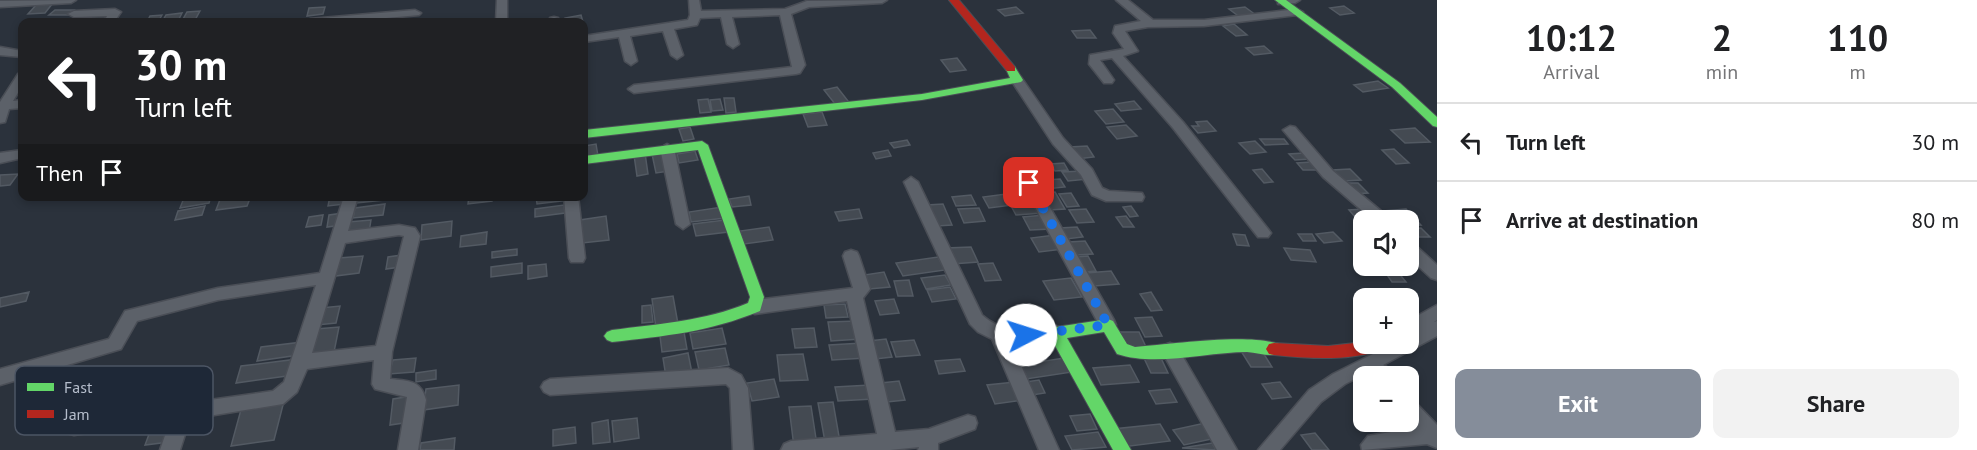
<!DOCTYPE html>
<html lang="en">
<head>
<meta charset="utf-8">
<style>
	:root { --surface:#fff; --page:#f2f2f2; --text:#202124; --muted:#757577; --line:#e0e0e0; --accent:#858d9a }
	body { margin:0; font-family:"PT Sans",sans-serif; background:var(--page); color:var(--text); height:100vh; display:flex; flex-direction:column; font-size:22px; white-space:nowrap }
	* { box-sizing:border-box; margin:0 }
	p { font-size:20px; color:var(--muted) }
	.icon { flex:none; width:33px; height:33px; fill:none; stroke:currentColor; stroke-width:2; stroke-linecap:round; stroke-linejoin:round }
	.map { position:relative; flex:1; overflow:hidden }
	.panel { display:flex; flex-direction:column; background:var(--surface); width:540px }
	.panel>* { flex:none }
	.guide { position:absolute; left:18px; top:18px; width:570px; height:183px; border-radius:12px; box-shadow:0 3px 9px #0003; background:#202124; color:#fff; overflow:hidden }
	.fabs { position:absolute; left:1353px; top:210px; display:grid; gap:12px }
	.fabs a { display:grid; place-items:center; width:66px; height:66px; border-radius:12px; background:var(--surface); box-shadow:0 3px 9px #0003; font-size:30px }
	.pin { position:absolute; display:grid; place-items:center; width:51px; height:51px; color:#fff; margin:-26px; border-radius:12px; box-shadow:0 3px 9px #0006 }
	.me { position:absolute; width:66px; margin:-33px; rotate:85deg; stroke-linejoin:round; filter:drop-shadow(0 0 4px #0008) }
	.turn { display:flex; align-items:center; gap:21px; height:126px; padding:0 18px; font-size:27px }
	.turn .icon { width:78px; height:78px; stroke-width:2.5 }
	.turn b { display:block; font-size:42px; line-height:51px }
	.then { display:flex; align-items:center; height:57px; padding:0 18px; background:#0003; gap:12px; font-size:22px }
	.eta { display:flex; justify-content:space-evenly; align-items:center; height:102px; text-align:center }
	.eta b { font-size:36px; font-weight:800; line-height:42px }
	.action { display:flex; gap:12px; margin-top:auto; padding:12px 18px }
	.action a { flex:1; height:69px; border-radius:12px; background:var(--accent); color:#fff; font-size:24px; font-weight:800; line-height:69px; text-align:center }
	.action a+a { background:var(--page); color:var(--text) }
	ul { padding:0; list-style:none }
	li { display:flex; align-items:center; gap:18px; height:78px; padding:0 18px; border-top:2px solid var(--line) }
	li div { flex:1 }
	li b { display:block; font-size:22px }
	li em { font-style:normal }
	main { display:flex; flex:1; min-height:0 }
	.map>svg:first-child { display:block }
</style>
</head>
<body>
<main>
<div class="map">
<svg width="1437" height="450" viewBox="0 0 1437 450">
	<rect width="100%" height="100%" fill="#2b323c"/>
	<path fill="#444a52" stroke="#535a63" stroke-width="1.5" d="M53,3L45,13L28,14L37,4Z
		M1344,6L1354,13L1340,15L1330,8Z
		M325,7L323,14L307,16L309,8Z
		M1016,7L1023,13L1005,16L998,10Z
		M1245,7L1256,15L1241,18L1229,9Z
		M55,10H74L69,15H49Z
		M200,11L195,20L182,21L187,12Z
		M182,13L178,21L162,22L166,15Z
		M162,15L158,22H147L150,16Z
		M581,15L583,22H566L565,18Z
		M1234,24L1247,35L1236,36L1223,26Z
		M1090,30L1096,38H1077L1072,31Z
		M1264,46L1272,53L1254,55L1246,48Z
		M957,58L966,70L950,72L941,60Z
		M1378,81L1388,88L1363,92L1354,85Z
		M837,87L848,101L835,104L824,90Z
		M724,98H734L736,112L726,113Z
		M708,99L711,112L700,113L698,100Z
		M720,99L723,110L712,111L710,100Z
		M1134,101L1141,109L1121,111L1115,104Z
		M1113,109L1124,122L1106,124L1095,111Z
		M822,112L827,125L808,127L803,114Z
		M1207,121L1216,131L1198,133L1192,126H1199L1196,122Z
		M1126,125L1137,136L1117,139L1107,127Z
		M690,127L694,139L683,141L679,129Z
		M1415,128L1430,142L1405,143L1391,130Z
		M1260,139H1284L1288,144L1265,145Z
		M907,140L910,145L894,148L890,143Z
		M1255,141L1266,152L1250,154L1239,143Z
		M596,144L598,156L586,157L584,146Z
		M1087,146L1094,157L1077,159L1070,147Z
		M1394,149L1409,163L1396,164L1382,150Z
		M888,150L891,156L876,159L873,153Z
		M695,151L698,160L679,163L677,154Z
		M665,152L670,171L656,173L652,154Z
		M645,153L648,174L637,176L634,155Z
		M1304,153L1310,159L1295,160L1289,154Z
		M1311,162L1318,170H1303L1297,163Z
		M1064,163L1068,170L1055,171L1051,164Z
		M1262,169L1273,182L1264,183L1253,170Z
		M1350,169L1361,180L1344,181L1333,170Z
		M1083,171L1089,179L1068,181L1062,172Z
		M18,174L10,185L0,186V175Z
		M1060,179L1065,187L1037,190L1032,181Z
		M1344,183H1358L1368,193L1353,194Z
		M1029,186L1037,200L1025,201L1018,187Z
		M1055,192L1065,209L1049,210L1039,193Z
		M1071,193L1079,206L1067,207L1059,194Z
		M1006,194L1013,205L989,208L983,197Z
		M971,195L976,205L956,206L952,197Z
		M211,196L209,203L180,208L184,198Z
		M251,196L247,206L216,210L221,197Z
		M330,196H345L344,204L328,206Z
		M358,196H385L384,200L357,203Z
		M469,196H492V201L468,204Z
		M536,196H568L569,200L537,204Z
		M749,196L751,205L732,207L729,199Z
		M385,204L383,215L353,218L355,208Z
		M943,204L952,225L936,226L927,205Z
		M1037,204L1042,213L1016,215L1011,206Z
		M564,205L565,213L535,217V209Z
		M205,206L202,215L175,220L178,211Z
		M1131,206L1138,216L1130,217L1123,207Z
		M722,207L725,218L691,222L689,212Z
		M979,208L985,221L964,223L958,209Z
		M859,209L862,218L839,221L835,212Z
		M1086,209L1094,222L1077,223L1069,210Z
		M1364,209L1376,220L1360,223L1349,210Z
		M1406,209L1421,225L1408,226V220H1390L1381,211Z
		M344,213L342,225L327,227L329,215Z
		M323,215L321,225L306,227L309,217Z
		M1044,215L1051,229L1030,230L1023,217Z
		M606,216L609,240L582,243L580,220Z
		M1126,216L1134,227H1123L1116,217Z
		M371,220L369,232L346,235L348,222Z
		M725,220L728,232L696,236L693,224Z
		M452,221L451,236L421,240L422,225Z
		M769,227L773,240L744,244L740,231Z
		M1077,227L1083,237L1066,239L1060,228Z
		M1421,228L1430,237H1408V229Z
		M487,232L486,244L460,247L461,236Z
		M1333,232L1342,241L1324,243L1316,234Z
		M1233,234L1245,235L1249,246L1237,245Z
		M1298,234H1312L1316,241H1303Z
		M1055,235L1064,249L1039,252L1031,238Z
		M1085,241L1093,254L1076,255L1069,242Z
		M971,247L978,262L952,264L946,248Z
		M1284,248L1310,250L1316,262L1291,260Z
		M517,249V255L492,258V252Z
		M402,255L400,267L386,269L388,257Z
		M363,256L359,273L335,276L339,258Z
		M1088,256L1096,271L1085,272L1076,257Z
		M938,257L945,270L903,276L896,263Z
		M522,263V273L491,277V267Z
		M993,263L1001,280L985,281L978,264Z
		M546,264L547,276L528,279V266Z
		M1381,266H1393L1406,282H1392Z
		M1111,271L1119,284L1094,286L1086,273Z
		M884,272L890,287L869,289L864,275Z
		M945,275L951,285L926,289L921,278Z
		M1071,278L1082,297L1054,300L1043,281Z
		M909,280L913,296H898L894,281Z
		M950,287L956,299L932,302L927,290Z
		M29,292L26,301L0,307V298Z
		M1151,292L1162,310L1151,311L1140,294Z
		M673,296L678,324L656,328L652,299Z
		M894,299L899,313L880,315L875,301Z
		M845,304L848,317L826,318L824,305Z
		M651,305L653,322L642,323V306Z
		M340,306L336,323L317,325L321,308Z
		M1152,317L1162,336L1145,337L1135,318Z
		M857,321L861,339L831,341L828,322Z
		M339,327L334,352L310,356L316,329Z
		M722,328L726,344L693,349L690,333Z
		M814,328L817,347L795,348L792,329Z
		M684,332L687,349L662,352L660,336Z
		M1120,332H1139L1147,349H1128Z
		M886,339L892,357L875,359L869,341Z
		M914,340L920,355L896,357L891,342Z
		M303,342L299,355L257,361L261,347Z
		M862,343L866,358L832,360L829,345Z
		M725,348L729,365L699,370L695,352Z
		M1241,351H1262L1272,367H1251Z
		M688,353L692,373L666,377L663,358Z
		M803,354L808,380L780,381L777,355Z
		M1143,356H1160L1168,373H1151Z
		M416,358L414,372L389,374L393,360Z
		M1064,358L1072,372L1026,379L1019,365Z
		M298,359L294,375L236,383L241,366Z
		M960,359L965,371L939,374L935,361Z
		M1130,365L1139,382L1101,385L1093,368Z
		M436,370V379L416,382V373Z
		M774,379L779,397L752,401L747,383Z
		M1039,380L1045,393L1032,395L1025,382Z
		M899,381L905,400L887,402L881,383Z
		M1015,382L1024,400L995,404L987,385Z
		M1280,382L1291,397L1272,399L1262,384Z
		M459,385L458,405L423,410L426,389Z
		M870,385L873,399L838,401L835,387Z
		M1170,389L1177,402L1156,404L1149,391Z
		M412,396L410,422L390,425L393,399Z
		M284,401L274,440L231,446L242,406Z
		M833,402L840,442H825L818,403Z
		M811,406L817,445L794,447L789,407Z
		M1090,414L1097,429L1077,431L1070,416Z
		M178,417L169,442L145,445L154,421Z
		M637,418L639,438L614,442L612,421Z
		M608,420L610,442L593,444L592,423Z
		M1205,423L1216,438L1184,445L1173,430Z
		M1160,424L1170,441L1122,447L1113,429Z
		M575,427L576,443L553,446V430Z
		M1098,432L1106,447L1072,450L1065,436Z
		M1315,433L1329,450H1312L1301,435Z
		M455,438L454,450H420L421,443Z
		M1212,443L1216,450L1182,448Z"/>
	<g fill="none" stroke-linecap="round" stroke-linejoin="round">
		<defs>
			<path id="street" d="M76,0L71,3L0,7V1Z
				M497,0H507V22H496Z
				M689,0H699L701,11L785,9L807,1L887,0L882,3L809,7L791,14L805,65L800,73L796,74L634,93L628,89L634,85L792,67L780,15L732,17L739,44L733,48L727,44L721,17L700,18L697,25L674,29L683,55L677,59L671,55L663,31L630,36L637,61L631,65L625,61L619,37L584,42V36L688,20L690,15Z
				M1116,0H1128L1153,20H1204L1297,9L1303,12L1297,15L1204,26L1148,27L1125,31L1138,51L1123,56L1183,122L1268,229L1271,233L1268,237H1258L1173,128L1112,58L1100,60L1114,80L1112,83H1104L1089,64L1090,55L1124,49L1113,33L1115,26L1141,21Z
				M1278,0H1300L1295,3L1278,4Z
				M115,9L121,12L114,22H104L107,16L74,17L68,14L74,11Z
				M415,10L421,13L419,15L343,22H304L310,19Z
				M554,17L558,18L560,22H550V18Z
				M193,19L199,22H185L187,20Z
				M0,47L22,51V57L0,55Z
				M22,73V86L13,101L22,100V108L9,109L5,122L0,123V102L18,74Z
				M1017,76L1021,77L1063,138L1092,169L1102,188L1109,191L1142,193L1144,197L1142,201H1106L1092,195L1081,175L1053,144L1011,80Z
				M1290,126L1295,127L1333,171L1387,216L1389,220H1373L1323,177L1283,130Z
				M667,144L674,148L690,224L683,229L676,224L660,148Z
				M22,150V158L0,163V153Z
				M911,177L918,182L982,315C1004,335 1029,329 1056,326L1062,328L1064,333L1062,338L1056,340L1011,343L1059,450H1039L992,339L978,332L970,324L904,182Z
				M1029,178L1036,183L1114,320L1116,325L1114,330L1108,332L1102,330L1022,183Z
				M344,196H358L348,231L399,225L415,228L420,236L392,352L390,379C409,381 421,380 426,400L418,450H398L407,397L375,389L372,384L374,360L307,369L297,392L283,404L190,419L180,450H160L170,421L74,435L67,433L65,427L67,421L74,419L273,391L284,382L316,285L218,300L137,321L121,349L0,385V369L109,339L125,311L218,288L320,273ZM399,235L404,236L376,346L312,353L345,243Z
				M564,196H578L585,258L583,262H571L569,258Z
				M1408,241L1413,243L1437,265V280L1431,278L1408,257Z
				M851,250L857,252L859,256L870,289L863,298L895,432L929,429L968,415L975,417L977,423L975,429L938,443V450H918L919,447L890,450H781L784,444L791,441L877,434L847,301L755,314L749,312L747,307L749,302L755,300L853,288L843,256L845,252Z
				M1437,305V320L1434,322L1437,321V336L1383,365L1387,367L1393,376H1374L1373,370L1345,384L1321,402L1280,450H1258L1309,390L1333,374L1393,344H1408V321Z
				M1170,343L1176,345L1237,450H1217L1161,350L1164,345Z
				M728,368L741,375L748,388L753,450H733L730,388L726,384L550,395L544,392L541,387L544,382L550,379Z
				M1408,399L1414,401L1437,425V448L1427,444L1362,450L1361,445L1368,436L1414,428L1408,421Z"/>
			<path id="fast" d="M1275,0H1286L1400,83L1437,117V127L1433,126L1392,87Z
				M1011,66L1015,67L1023,80L1021,82L922,100L584,138V130L922,94L1010,78L1006,69Z
				M702,141L708,145L764,297L760,311C709,332 666,336 612,342L607,340L604,336L607,332L612,330C658,324 705,321 748,303L750,297L698,150L584,164V156Z
				M1108,319L1113,321L1127,344L1135,347C1172,344 1247,333 1279,344L1282,349L1279,354C1269,357 1258,353 1247,352C1206,352 1156,367 1117,354L1104,332L1067,338L1131,450H1113L1048,333L1051,329L1056,327Z"/>
			<path id="jam" d="M949,0H959L1015,67V71H1007Z
				M1364,342L1390,344L1387,349C1351,361 1312,359 1274,355L1269,354L1266,349L1269,344L1274,343L1328,346Z"/>
		</defs>
		<use href="#street" stroke="#4a4e56" stroke-width="3"/>
		<use href="#fast" stroke="#4a4e56" stroke-width="2"/>
		<use href="#jam" stroke="#4a4e56" stroke-width="2"/>
		<use href="#street" fill="#5c6169" fill-rule="evenodd"/>
		<use href="#fast" fill="#63d668" fill-rule="evenodd"/>
		<use href="#jam" fill="#b3261e" fill-rule="evenodd"/>
	</g>
	<g fill="none" stroke-linecap="round" stroke-linejoin="round">
		<path stroke="#1a73e8" stroke-width="10" stroke-dasharray="0 18" d="M1026,335L1108,325L1029,183"/>
	</g>
	<rect x="15" y="366" width="198" height="69" rx="9" fill="#1e2837" stroke="#4c5564" stroke-width="1.5"/>
	<rect x="27" y="383" width="27" height="8" fill="#63d668"/>
	<rect x="27" y="410" width="27" height="8" fill="#b3261e"/>
	<g font-size="16" fill="#b6becc">
		<text x="64" y="393">Fast</text>
		<text x="64" y="420">Jam</text>
	</g>
</svg>
<div class="fabs">
<a><svg class="icon" aria-label="sound" viewBox="0 0 24 24"><path d="M4 9h4l5-4v14l-5-4H4zM17 9q2 3 0 6"/></svg></a>
<a>+</a>
<a>−</a>
</div>
<div class="pin" style="left:1029px;top:183px;background:#d93025"><svg class="icon" aria-label="arrive" viewBox="0 0 24 24"><path d="M6 21V4h12l-3 4 3 4H6"/></svg></div>
<svg class="me" style="left:1026px;top:335px" viewBox="-20 -20 40 40"><circle r="19" fill="#fff"/><path d="M0-13L10 11 0 6-10 11z" fill="#1a73e8"/></svg>
<div class="guide">
<div class="turn"><svg class="icon" aria-label="left" viewBox="0 0 24 24"><path d="M17 20v-9H6M10 6l-5 5 5 5"/></svg><div><b>30 m</b>Turn left</div></div>
<div class="then">Then<svg class="icon" aria-label="arrive" viewBox="0 0 24 24"><path d="M6 21V4h12l-3 4 3 4H6"/></svg></div>
</div>
</div>
<section class="panel">
<div class="eta">
<div><b>10:12</b><p>Arrival</p></div>
<div><b>2</b><p>min</p></div>
<div><b>110</b><p>m</p></div>
</div>
<ul>
<li><svg class="icon" aria-label="left" viewBox="0 0 24 24"><path d="M17 20v-9H6M10 6l-5 5 5 5"/></svg><div><b>Turn left</b></div><em>30 m</em></li>
<li><svg class="icon" aria-label="arrive" viewBox="0 0 24 24"><path d="M6 21V4h12l-3 4 3 4H6"/></svg><div><b>Arrive at destination</b></div><em>80 m</em></li>
</ul>
<div class="action"><a>Exit</a><a>Share</a></div>
</section>
</main>
</body>
</html>
